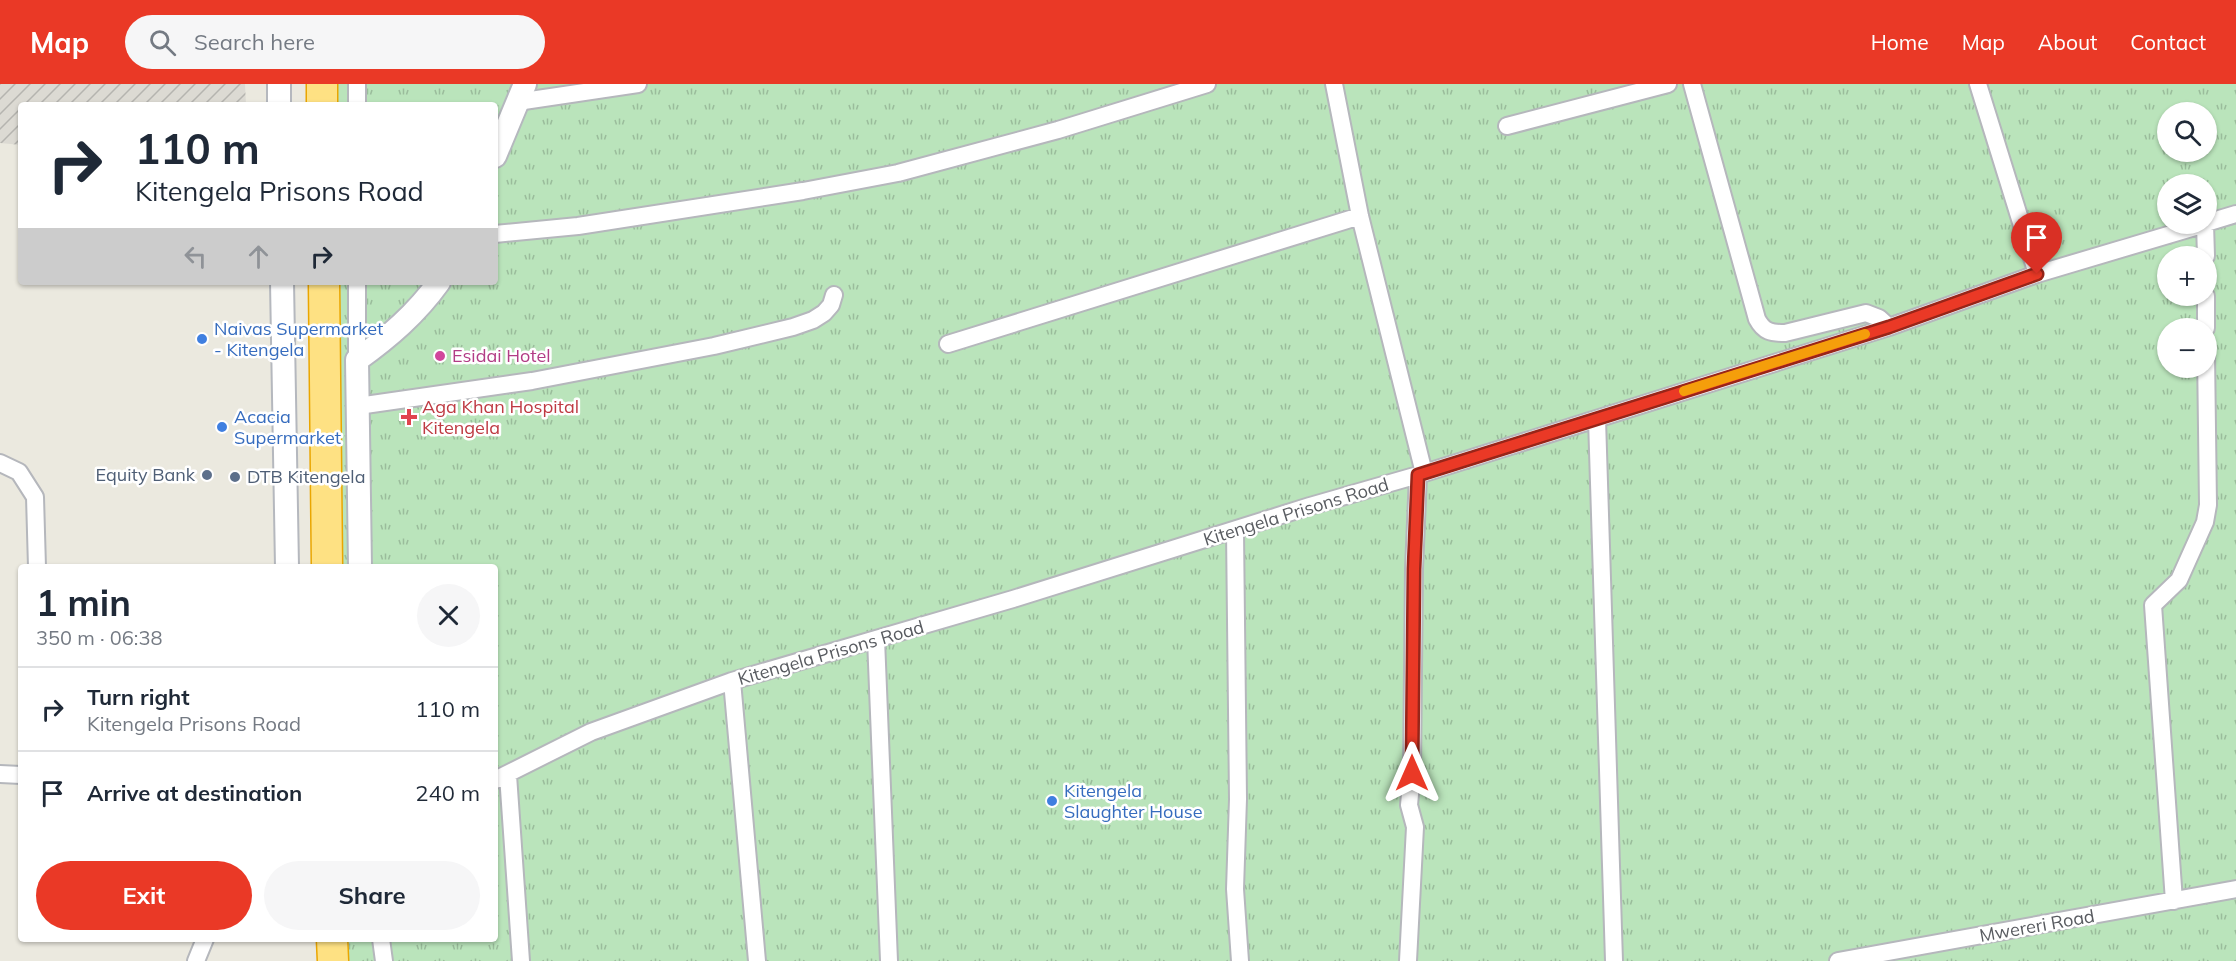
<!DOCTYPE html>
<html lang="en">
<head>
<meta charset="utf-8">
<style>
	:root { --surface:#fff; --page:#f6f6f7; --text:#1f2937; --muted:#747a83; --line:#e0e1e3; --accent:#ea3926 }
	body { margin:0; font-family:Mulish,sans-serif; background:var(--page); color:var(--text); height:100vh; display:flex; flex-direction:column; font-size:22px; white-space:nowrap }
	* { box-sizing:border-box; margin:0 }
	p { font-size:20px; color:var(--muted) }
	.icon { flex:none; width:33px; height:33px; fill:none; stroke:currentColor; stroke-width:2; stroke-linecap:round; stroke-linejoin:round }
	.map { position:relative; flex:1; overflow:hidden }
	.sheet { position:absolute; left:18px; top:480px; width:480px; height:378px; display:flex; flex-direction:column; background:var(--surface); border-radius:6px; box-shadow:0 2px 4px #0004 }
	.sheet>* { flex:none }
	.banner { position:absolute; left:18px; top:18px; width:480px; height:183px; border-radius:6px; box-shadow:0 2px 4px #0004; background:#fff; color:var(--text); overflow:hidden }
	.fabs { position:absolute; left:2157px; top:18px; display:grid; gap:12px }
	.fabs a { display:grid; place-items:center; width:60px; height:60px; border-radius:50%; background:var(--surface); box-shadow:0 2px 4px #0004; font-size:30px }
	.pin { position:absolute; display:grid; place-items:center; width:51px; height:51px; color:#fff; margin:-62px -26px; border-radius:50% 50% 50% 0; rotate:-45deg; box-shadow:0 0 6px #0007 }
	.pin .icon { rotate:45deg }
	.me { position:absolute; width:66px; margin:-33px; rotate:0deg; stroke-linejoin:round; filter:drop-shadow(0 0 4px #0008) }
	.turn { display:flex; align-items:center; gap:21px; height:126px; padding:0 18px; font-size:27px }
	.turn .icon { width:78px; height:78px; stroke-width:2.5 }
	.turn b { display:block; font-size:42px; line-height:51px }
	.lanes { display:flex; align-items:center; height:57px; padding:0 18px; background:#0003; justify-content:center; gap:30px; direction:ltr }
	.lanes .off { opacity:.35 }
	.round { display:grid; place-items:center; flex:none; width:63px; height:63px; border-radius:32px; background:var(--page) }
	.headline { display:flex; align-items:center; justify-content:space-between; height:102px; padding:0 18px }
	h1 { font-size:36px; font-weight:700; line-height:45px }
	.primary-button { display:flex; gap:12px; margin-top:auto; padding:12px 18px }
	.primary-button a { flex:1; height:69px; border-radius:36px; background:var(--accent); color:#fff; font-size:24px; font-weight:700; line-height:69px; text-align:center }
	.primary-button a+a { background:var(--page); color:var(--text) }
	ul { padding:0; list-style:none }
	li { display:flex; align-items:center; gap:18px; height:84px; padding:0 18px; border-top:2px solid var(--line) }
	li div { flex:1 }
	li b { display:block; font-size:22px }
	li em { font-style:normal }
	header { display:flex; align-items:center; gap:36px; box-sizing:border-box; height:84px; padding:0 30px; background:var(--accent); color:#fff }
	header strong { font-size:28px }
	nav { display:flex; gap:33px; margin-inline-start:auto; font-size:21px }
	.search { width:420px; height:54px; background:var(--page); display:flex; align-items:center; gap:15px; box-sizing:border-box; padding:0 21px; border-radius:33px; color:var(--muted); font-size:22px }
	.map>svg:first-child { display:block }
</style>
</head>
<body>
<header>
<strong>Map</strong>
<div class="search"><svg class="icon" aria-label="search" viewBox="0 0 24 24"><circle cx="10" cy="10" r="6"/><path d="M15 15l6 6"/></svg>Search here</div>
<nav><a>Home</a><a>Map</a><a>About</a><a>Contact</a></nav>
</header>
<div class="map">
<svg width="2236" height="877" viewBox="0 0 2236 877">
	<defs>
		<pattern id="industrial-furrows" width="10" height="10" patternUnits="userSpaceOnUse" patternTransform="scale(1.5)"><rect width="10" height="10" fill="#dcdad3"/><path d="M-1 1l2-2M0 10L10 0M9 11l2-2" fill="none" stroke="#b5b4af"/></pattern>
		<pattern id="park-tufts" width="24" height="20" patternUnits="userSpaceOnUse" patternTransform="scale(1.5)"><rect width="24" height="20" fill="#bae4bb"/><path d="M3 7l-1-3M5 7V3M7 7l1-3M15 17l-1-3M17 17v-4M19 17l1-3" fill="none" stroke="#9abc9b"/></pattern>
	</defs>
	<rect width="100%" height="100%" fill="#ebe9df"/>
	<path fill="url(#industrial-furrows)" d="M0,0H245L246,21H21V61L0,59Z"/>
	<path fill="url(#park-tufts)" fill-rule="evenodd" d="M322,0H2236V877H333L332,855H495V483H327L325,198H495V21H322ZM2168,28H2206V68H2168ZM2168,100H2206V140H2168ZM2168,172H2206V212H2168ZM2168,244H2206V284H2168Z"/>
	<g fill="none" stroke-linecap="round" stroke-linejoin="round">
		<defs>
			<path id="street" d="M1334,0L1360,132L1424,389
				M1692,0L1757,235C1764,248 1771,249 1785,249L1866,229L1879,234L1889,243
				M1978,0L2037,190
				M517,18L638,0
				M357,21V0
				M1507,42L1668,0
				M2206,139L2236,130
				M2205,140L2206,172
				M495,150L578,142L803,107L898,89L1058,46L1207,0
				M357,198V276
				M2206,212V244
				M948,260L1360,132
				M358,322L532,297L714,262L793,243L813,236L824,229L831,221L834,211
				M1597,335L1614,877
				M0,379L19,388L35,413L37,483
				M1235,447L1238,715L1235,805L1240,877
				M876,555L889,877
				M732,597L757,877
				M0,690L21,691
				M508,691L521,877
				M495,696L591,648L732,597L1013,515L1310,422L1418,391L1889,243L2037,190L2205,140
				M2174,817L2153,521L2179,496L2205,438L2208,421L2206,269
				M381,855L384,877
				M196,877L205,855
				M1408,877L1415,743L1409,721L1412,689L1414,485L1418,391
				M1838,877L2236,805"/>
			<path id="secondary" d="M279,0V21
				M495,72L525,0
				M282,198L287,483
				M360,483L357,276C389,253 416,230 439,198"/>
			<path id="highway" d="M322,0V21
				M324,198L327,483
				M332,855L333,877"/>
		</defs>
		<use href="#street" stroke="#b5b7bc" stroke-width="20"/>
		<use href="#secondary" stroke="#b5b8be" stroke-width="26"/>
		<use href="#highway" stroke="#eaa600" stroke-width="33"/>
		<use href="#street" stroke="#fff" stroke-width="16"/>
		<use href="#secondary" stroke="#fff" stroke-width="22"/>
		<use href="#highway" stroke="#fee183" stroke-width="30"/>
	</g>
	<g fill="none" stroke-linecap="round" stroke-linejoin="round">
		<defs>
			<path id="route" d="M1412,689L1414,485L1418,391L1889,243L2037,190"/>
		</defs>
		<use href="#route" stroke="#982519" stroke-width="15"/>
		<use href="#route" stroke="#ea3926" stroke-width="10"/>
		<path stroke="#f59e0b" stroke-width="10" d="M1684,307L1865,250"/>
	</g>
	<g fill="#3f7fe0" stroke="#fff" stroke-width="2">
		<circle cx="202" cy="255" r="6"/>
		<circle cx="222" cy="343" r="6"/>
		<circle cx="1052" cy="717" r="6"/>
	</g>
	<circle fill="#d1479c" stroke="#fff" stroke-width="2" cx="440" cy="272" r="6"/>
	<path fill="#e0444e" stroke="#fff" stroke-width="2" d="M406 324h6v6h6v6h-6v6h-6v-6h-6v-6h6z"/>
	<g fill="#5c6f8a" stroke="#fff" stroke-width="2">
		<circle cx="207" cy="391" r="6"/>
		<circle cx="235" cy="393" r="6"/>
	</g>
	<g text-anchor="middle" stroke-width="5" stroke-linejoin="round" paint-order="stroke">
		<g font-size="18" fill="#366cbe" stroke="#fff" text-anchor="start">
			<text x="214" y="251">Naivas Supermarket<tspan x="214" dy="21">- Kitengela</tspan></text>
			<text x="234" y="339">Acacia<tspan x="234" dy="21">Supermarket</tspan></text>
			<text x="1064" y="713">Kitengela<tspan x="1064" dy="21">Slaughter House</tspan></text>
		</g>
		<g font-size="18" fill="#b23c85" stroke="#fff" text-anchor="start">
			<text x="452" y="278">Esidai Hotel</text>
		</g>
		<g font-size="18" fill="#be3a42" stroke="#fff" text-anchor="start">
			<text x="422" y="329">Aga Khan Hospital<tspan x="422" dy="21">Kitengela</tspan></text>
		</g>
		<g font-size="18" fill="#4e5e75" stroke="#fff" text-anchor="end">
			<text x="195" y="397">Equity Bank</text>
			<text x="247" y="399" text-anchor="start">DTB Kitengela</text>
		</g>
		<g font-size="18" fill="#585b60" stroke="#fff">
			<text transform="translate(1296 428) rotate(-17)" y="6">Kitengela Prisons Road</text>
			<text transform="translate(831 569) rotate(-16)" y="6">Kitengela Prisons Road</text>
			<text transform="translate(2037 842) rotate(-10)" y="6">Mwereri Road</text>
		</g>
	</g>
</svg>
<div class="fabs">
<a><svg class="icon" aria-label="search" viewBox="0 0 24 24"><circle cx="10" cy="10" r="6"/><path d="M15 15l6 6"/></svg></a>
<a><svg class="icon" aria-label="layers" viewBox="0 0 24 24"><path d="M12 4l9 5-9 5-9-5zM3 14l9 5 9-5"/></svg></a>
<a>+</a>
<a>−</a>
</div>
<div class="pin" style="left:2037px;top:190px;background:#d93025"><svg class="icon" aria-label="arrive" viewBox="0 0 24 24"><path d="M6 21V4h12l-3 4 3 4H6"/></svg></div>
<svg class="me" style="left:1412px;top:689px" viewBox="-20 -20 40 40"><path d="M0-17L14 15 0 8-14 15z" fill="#ea3926" stroke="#fff" stroke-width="4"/></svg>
<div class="banner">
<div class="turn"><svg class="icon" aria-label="right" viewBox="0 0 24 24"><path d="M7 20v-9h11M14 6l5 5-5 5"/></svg><div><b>110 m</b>Kitengela Prisons Road</div></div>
<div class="lanes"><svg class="icon off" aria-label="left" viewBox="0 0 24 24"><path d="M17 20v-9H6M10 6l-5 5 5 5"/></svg><svg class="icon off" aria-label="ahead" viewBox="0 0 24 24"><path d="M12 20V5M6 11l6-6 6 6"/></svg><svg class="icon" aria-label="right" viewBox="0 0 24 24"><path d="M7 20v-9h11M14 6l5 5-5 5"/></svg></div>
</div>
<section class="sheet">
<div class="headline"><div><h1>1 min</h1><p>350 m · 06:38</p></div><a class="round"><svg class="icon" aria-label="close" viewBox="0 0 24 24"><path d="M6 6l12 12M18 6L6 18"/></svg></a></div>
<ul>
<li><svg class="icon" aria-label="right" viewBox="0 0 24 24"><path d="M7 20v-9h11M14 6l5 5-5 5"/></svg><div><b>Turn right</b><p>Kitengela Prisons Road</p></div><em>110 m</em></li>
<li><svg class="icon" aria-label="arrive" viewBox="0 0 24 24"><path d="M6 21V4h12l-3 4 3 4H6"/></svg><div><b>Arrive at destination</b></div><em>240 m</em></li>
</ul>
<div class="primary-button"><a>Exit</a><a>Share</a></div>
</section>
</div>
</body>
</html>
